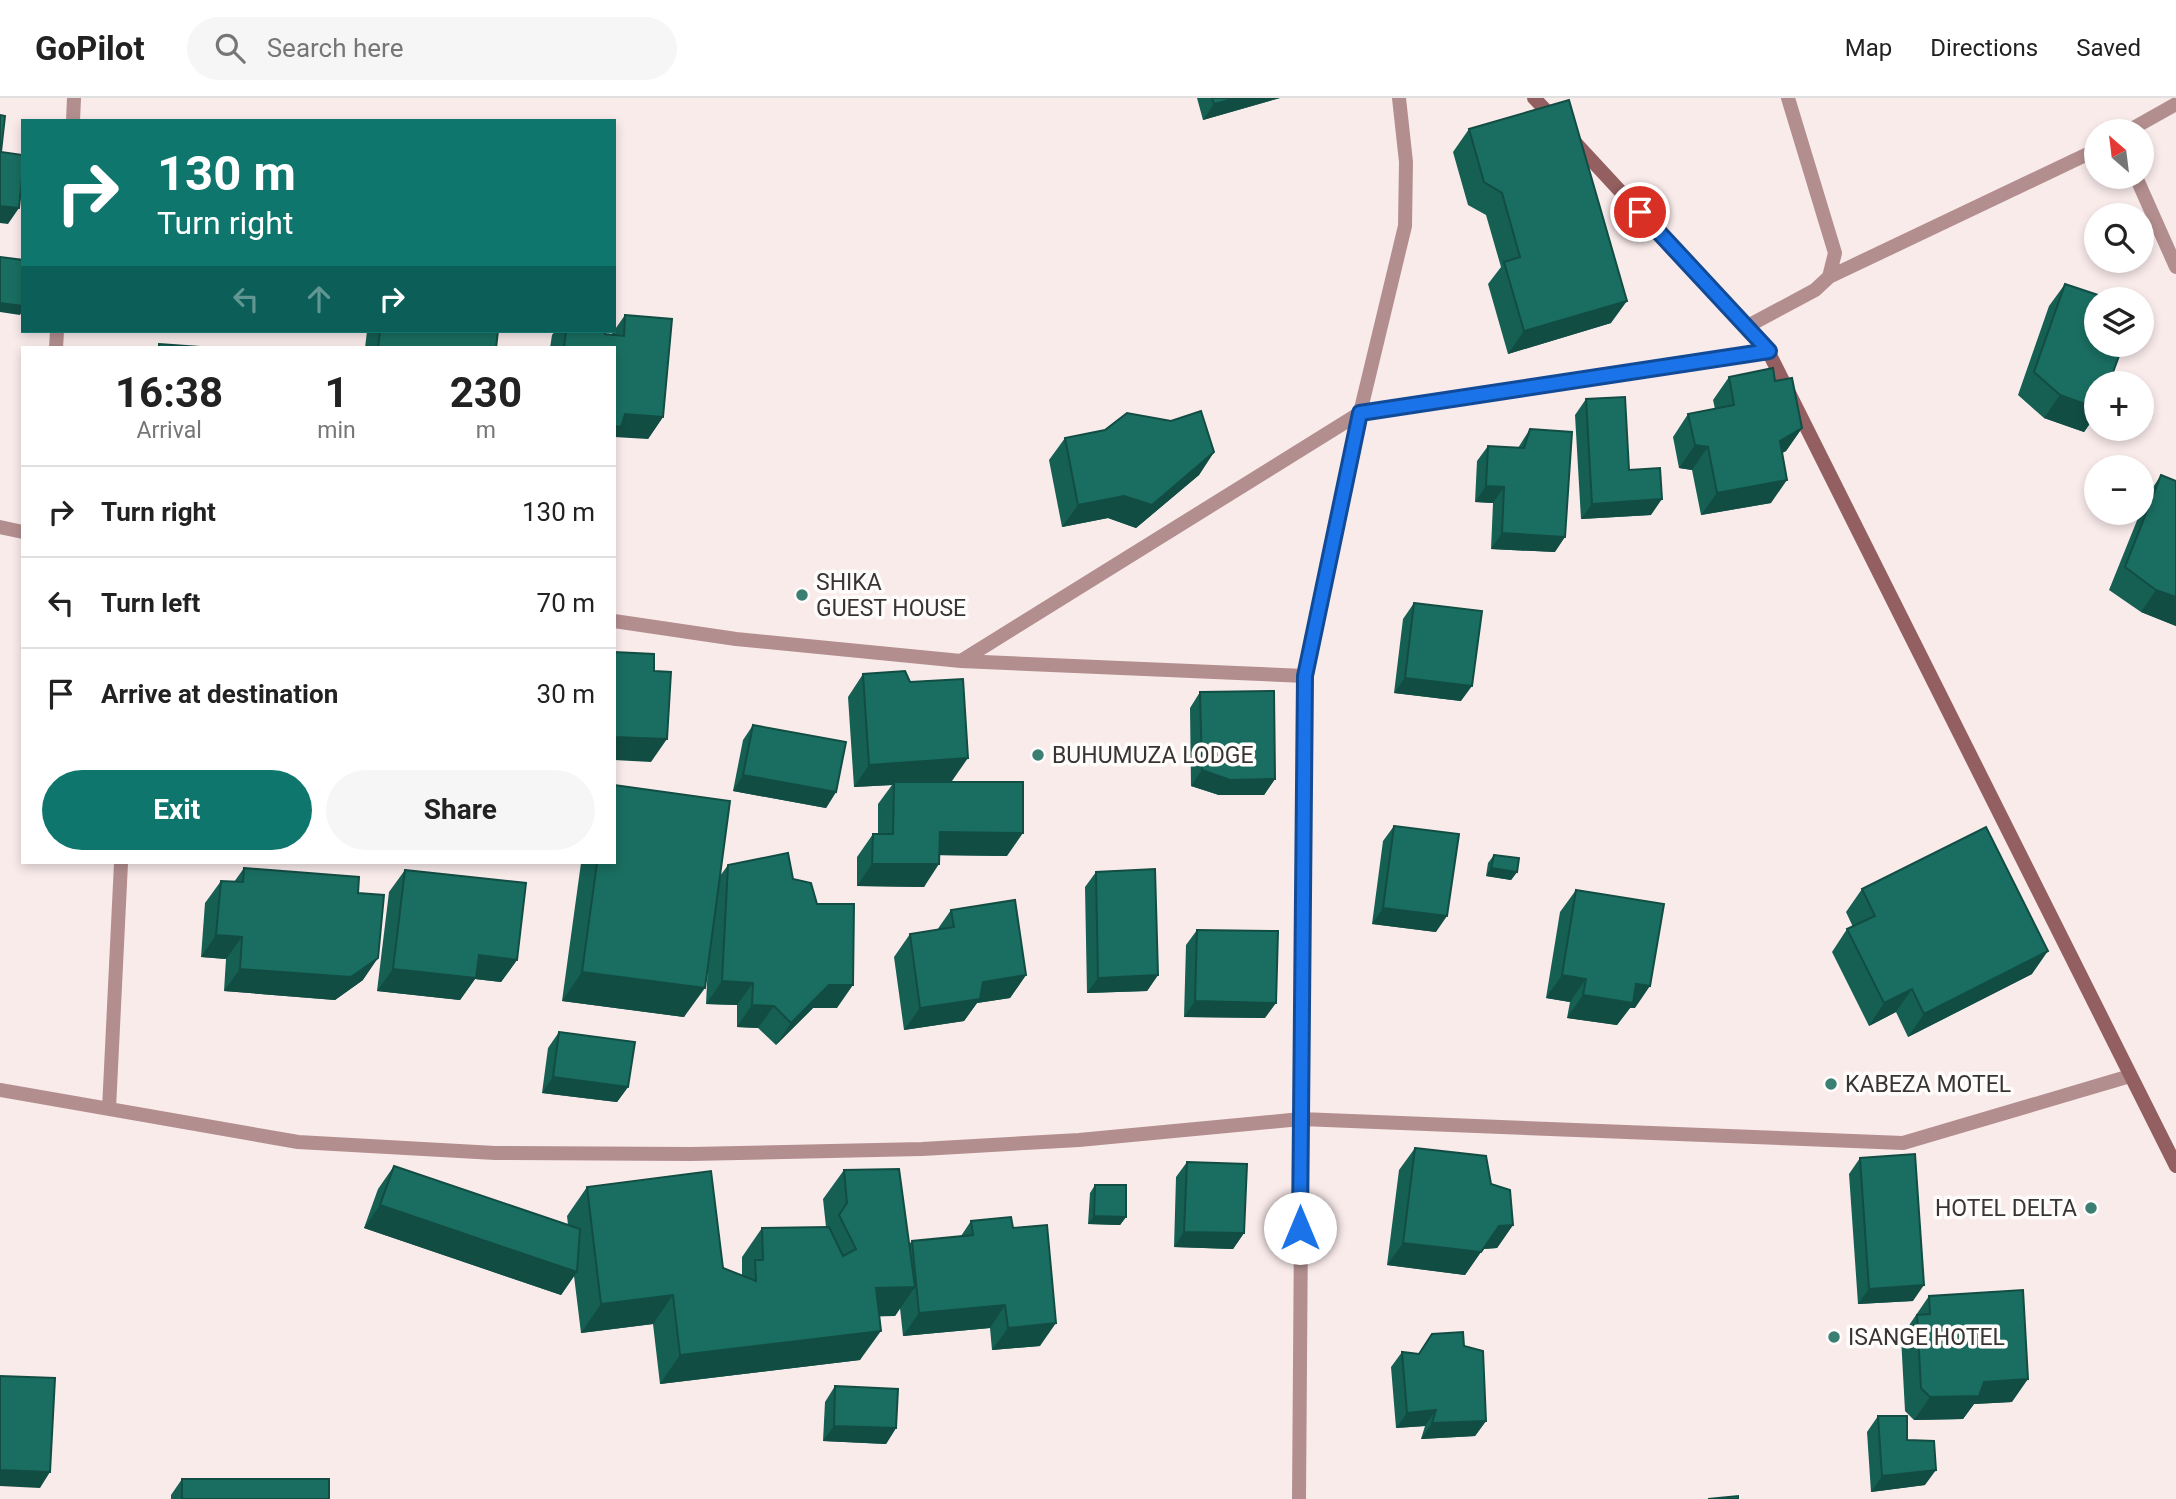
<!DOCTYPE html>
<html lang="en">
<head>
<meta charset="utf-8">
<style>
	:root { --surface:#fff; --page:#f6f6f6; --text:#222; --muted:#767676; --line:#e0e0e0; --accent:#0f766e }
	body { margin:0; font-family:Roboto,sans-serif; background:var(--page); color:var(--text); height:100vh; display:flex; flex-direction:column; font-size:26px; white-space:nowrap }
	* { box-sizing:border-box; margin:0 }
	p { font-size:23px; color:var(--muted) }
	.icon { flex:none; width:38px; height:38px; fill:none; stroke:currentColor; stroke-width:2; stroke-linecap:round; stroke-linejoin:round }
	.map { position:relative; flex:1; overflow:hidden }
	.panel { position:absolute; left:21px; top:248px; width:595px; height:518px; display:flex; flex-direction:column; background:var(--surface); border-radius:0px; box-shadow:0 4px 10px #0003 }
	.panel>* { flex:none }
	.hud { position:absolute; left:21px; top:21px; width:595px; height:214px; border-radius:0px; box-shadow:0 4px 10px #0003; background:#0f766e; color:#fff; overflow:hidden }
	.needle { width:46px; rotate:332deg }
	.tools { position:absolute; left:2084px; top:21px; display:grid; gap:14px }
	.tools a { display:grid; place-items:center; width:70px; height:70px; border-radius:50%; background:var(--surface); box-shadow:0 4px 10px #0003; font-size:35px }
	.pin { position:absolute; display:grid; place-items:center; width:60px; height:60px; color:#fff; margin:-30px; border:4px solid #fff; border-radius:50%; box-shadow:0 2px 7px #0007 }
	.me { position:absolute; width:77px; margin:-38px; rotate:0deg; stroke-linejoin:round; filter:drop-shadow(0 0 5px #0008) }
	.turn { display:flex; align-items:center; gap:24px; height:147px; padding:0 21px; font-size:32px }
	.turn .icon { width:91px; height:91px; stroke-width:2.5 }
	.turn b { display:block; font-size:49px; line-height:60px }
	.lanes { display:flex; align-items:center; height:66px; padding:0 21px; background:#0003; justify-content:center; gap:35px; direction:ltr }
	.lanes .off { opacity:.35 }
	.eta { display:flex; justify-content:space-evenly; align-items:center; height:119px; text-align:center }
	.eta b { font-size:42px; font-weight:700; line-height:49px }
	.primary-button { display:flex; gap:14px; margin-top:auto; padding:14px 21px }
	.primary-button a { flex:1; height:80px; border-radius:42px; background:var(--accent); color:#fff; font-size:28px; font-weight:700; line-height:80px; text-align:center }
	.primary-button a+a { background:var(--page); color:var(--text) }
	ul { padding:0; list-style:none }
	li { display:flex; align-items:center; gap:21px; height:91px; padding:0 21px; border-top:2px solid var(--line) }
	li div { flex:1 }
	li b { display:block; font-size:26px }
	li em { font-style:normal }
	header { display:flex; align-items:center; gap:42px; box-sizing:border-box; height:98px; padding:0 35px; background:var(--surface); border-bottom:2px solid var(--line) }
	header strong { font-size:33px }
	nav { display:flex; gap:38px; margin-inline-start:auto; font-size:24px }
	.search { width:490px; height:63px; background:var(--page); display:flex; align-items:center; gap:18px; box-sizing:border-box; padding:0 24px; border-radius:38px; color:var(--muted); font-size:26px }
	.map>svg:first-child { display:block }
</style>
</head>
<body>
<header>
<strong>GoPilot</strong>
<div class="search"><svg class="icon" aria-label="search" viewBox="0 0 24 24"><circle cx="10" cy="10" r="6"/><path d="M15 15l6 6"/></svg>Search here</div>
<nav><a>Map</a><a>Directions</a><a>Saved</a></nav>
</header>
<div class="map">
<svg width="2176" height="1401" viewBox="0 0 2176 1401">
	<rect width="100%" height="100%" fill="#faebeb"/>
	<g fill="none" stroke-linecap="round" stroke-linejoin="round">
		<path stroke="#b38e8f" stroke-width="14" d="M1788,0L1835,155L1829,179
			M73,23L74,0
			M2128,33L2176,6
			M2136,79L2176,169
			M1746,229L1815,192L1829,179L2096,52
			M56,250L57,233
			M0,429L23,434
			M614,523L736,541L961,563L1360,315L1768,253
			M961,563L1305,578
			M0,992L298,1044L495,1055L691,1056L922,1051L1079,1042L1301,1021L1903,1045L2130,978
			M109,1011L121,765
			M1299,1401L1305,578L1360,315L1405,128L1406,64L1399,0"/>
		<path stroke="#935f61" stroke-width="14" d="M1534,0L1555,22
			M1571,40L1768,253L2176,1068"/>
	</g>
	<path fill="#165f53" d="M1197,0H1280L1203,22Z
		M1469,31L1611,225L1508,256L1488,186L1501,169L1486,117L1468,107L1453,54Z
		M2065,186L2096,285V317L2084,334L2044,320L2018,297L2049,208Z
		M625,217L663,319L648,341L614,250H550L552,237L555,233H605V236L611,237Z
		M367,233H498L496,250H365Z
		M1729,279L1802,330L1786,353L1782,355L1771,405L1701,417L1692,372L1679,370L1673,339L1688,316L1715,311L1713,302Z
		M1586,301L1629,372L1651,417L1581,421L1575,317Z
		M1530,331L1555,454L1491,451L1493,405L1475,404L1477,363L1488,348L1518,350Z
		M1065,340L1214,354L1199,377L1136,430L1108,420L1062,429L1049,362Z
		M2161,377L2176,528L2141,514L2109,492L2140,415H2142V409L2146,400Z
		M1414,505L1461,603L1394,595L1403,521Z
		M863,576L952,683L933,684L1007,758L940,757L924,789L857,788V759L873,736H878V706L892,687L854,689L848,599Z
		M1200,594L1275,681L1264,697H1219L1191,688L1190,610Z
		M753,627L836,694L826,710L733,693L743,642Z
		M1394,728L1436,834L1372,826L1383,743Z
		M1494,757L1517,774L1511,782L1486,778L1488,765Z
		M581,765H614L720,778L728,767L793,781L837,910H813L776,947L758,930L737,929V907L706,906L708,864L684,919L562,903Z
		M244,770L358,795L363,882L335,902L224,893L226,861L201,859L205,805L221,783L234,784Z
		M405,772L517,862L501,884L475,881L460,902L377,893L389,794Z
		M1096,774L1158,877L1147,893L1087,895L1085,789Z
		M1862,791L2032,876L1908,939L1896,914L1869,928L1832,854L1847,831L1853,829L1846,814Z
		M1576,792L1635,910H1630L1617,927L1567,920L1570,904L1546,900L1560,814Z
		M951,812L1026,877L1010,900L977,905L964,923L904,932L894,859L910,836L937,832Z
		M1197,832L1265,920L1184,919L1186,847Z
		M559,934L628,989L617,1004L542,995L548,950Z
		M1415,1050L1491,1086L1513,1127L1497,1150L1483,1151L1465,1177L1387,1167L1399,1072Z
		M1860,1060L1913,1203L1858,1206L1849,1076Z
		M1187,1064L1244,1135L1233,1151L1174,1149L1176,1079Z
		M394,1068L568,1127L567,1118L587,1089L723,1170L742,1178V1159L762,1130L826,1129L823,1101L844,1072L909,1146L912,1143L961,1138L971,1123L1013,1130L1040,1248L992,1252L990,1230L903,1238L900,1210L895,1218H879L860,1262L660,1286L653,1226L581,1235L574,1178L561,1197L364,1130L378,1091Z
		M1095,1087L1126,1119L1120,1127L1088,1126L1090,1095Z
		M1929,1198L2012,1304L1974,1306L1963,1321L1914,1322L1905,1313L1901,1239Z
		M1464,1248L1486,1323L1475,1338L1421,1341L1425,1328L1396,1330L1391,1269L1402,1254L1418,1256Z
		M835,1288L896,1330L886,1346L823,1343L825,1304Z
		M1878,1318L1907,1342L1925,1387L1871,1394L1867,1334Z
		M182,1381L329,1401H171V1397Z"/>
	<path fill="#124d44" d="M1236,0H1280L1203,22L1214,6Z
		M0,108L19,110L8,126L0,125Z
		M1627,203L1611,225L1508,256L1524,233Z
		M0,205L23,208V212L20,217L0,214Z
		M2060,297L2096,310V317L2084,334L2044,320Z
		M625,316L663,319L648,341L614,339V328Z
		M1802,330L1786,353L1764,365L1780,343Z
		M1695,347L1708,349L1692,372L1679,370Z
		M1214,354L1199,377L1136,430L1108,420L1062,429L1078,407Z
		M1787,382L1771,405L1701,417L1717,395Z
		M1486,388L1504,389L1493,405L1475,404Z
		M1662,401L1651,417L1581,421L1592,406Z
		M1502,435L1565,439L1555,454L1491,451Z
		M2156,492L2176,499V528L2141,514Z
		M1405,580L1472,588L1461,603L1394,595Z
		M614,639L667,641L651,664L614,662Z
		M968,660L952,683L894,687V684L892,687L854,689L869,667Z
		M1202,672L1275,681L1264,697H1219L1191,688Z
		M743,677L836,694L826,710L733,693Z
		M940,734L1023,735L1007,758L924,757Z
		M872,766H939L924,789L857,788Z
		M1491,770L1517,774L1511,782L1486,778Z
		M1383,810L1447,818L1436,834L1372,826Z
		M216,837L242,839L226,861L201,859Z
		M2048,853L2032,876L1908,939L1924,916Z
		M479,857L517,862L501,884L475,881L460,902L377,893L393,871Z
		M378,860L363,882L335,902L224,893L240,871Z
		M582,874L705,890L684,919L562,903Z
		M1026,877L1010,900L977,905L964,923L904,932L920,910L983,884Z
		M1158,877L1147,893L1087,895L1098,880Z
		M1562,877L1586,881L1570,904L1546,900Z
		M722,883L753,885L737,907L706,906Z
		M1636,886L1650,888L1635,910H1630L1617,927L1567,920L1583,897Z
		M829,887H853L837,910H813L776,947L791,925Z
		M1912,891L1896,914L1869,928L1884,905Z
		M1195,903L1276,905L1265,920L1184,919Z
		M752,907L774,908L758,930L737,929Z
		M553,979L628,989L617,1004L542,995Z
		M380,1107L577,1174L561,1197L364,1130Z
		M1094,1118L1126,1119L1120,1127L1088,1126Z
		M1513,1127L1497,1150L1483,1151L1465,1177L1387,1167L1403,1145L1499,1128Z
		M1184,1134L1244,1135L1233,1151L1174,1149Z
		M1924,1187L1913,1203L1858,1206L1869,1191Z
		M915,1189L895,1218L855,1219L876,1190Z
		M673,1197L653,1226L581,1235L601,1206Z
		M1005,1207L990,1230L903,1238L919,1215Z
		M1056,1225L1040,1248L992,1252L1008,1230Z
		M881,1233L860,1262L660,1286L680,1257Z
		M2028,1281L2012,1304L1974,1306L1963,1321L1914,1322L1930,1299L1984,1284Z
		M1436,1312L1425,1328L1396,1330L1407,1315Z
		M1486,1323L1475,1338L1421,1341L1432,1325Z
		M834,1328L896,1330L886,1346L823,1343Z
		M0,1372L50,1374L40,1390L0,1388Z
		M1936,1372L1925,1387L1871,1394L1882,1378Z"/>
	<path fill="#1a6e61" stroke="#124d44" stroke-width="2" d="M1212,0H1236L1214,6Z
		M1569,2L1627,203L1524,233L1504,164L1520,159L1502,95L1484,84L1469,31Z
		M0,17L5,18L1,54L23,57V72L19,110L0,108Z
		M0,159L23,162V208L0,205Z
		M2065,186L2110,201H2096V247H2123L2109,285H2096V310L2060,297L2034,274Z
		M625,217L672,221L663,319L625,316L621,329L614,328V250H564L566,233H605V236L624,238Z
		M380,233H498L496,250H378Z
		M159,246L214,250H159Z
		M1773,270L1775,283L1792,280L1802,330L1780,343L1787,382L1717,395L1708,349L1695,347L1688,316L1734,307L1729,279Z
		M1625,299L1629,372L1660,370L1662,401L1592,406L1586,301Z
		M1201,313L1214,354L1152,407L1124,398L1078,407L1065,340L1105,332L1127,315L1171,323Z
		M1530,331L1572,334L1565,439L1502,435L1504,389L1486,388L1488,348L1524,350Z
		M2161,377L2176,383V499L2156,492L2125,469Z
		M1414,505L1482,513L1472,588L1405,580Z
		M614,554L654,556V573L671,574L667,641L614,639Z
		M905,573L910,584L963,581L968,660L869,667L863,576Z
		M1274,593L1275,681L1230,682L1202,672L1200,594Z
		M753,627L846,644L836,694L743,677Z
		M894,684H1023V735L940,734L939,766H872L873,736H893Z
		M614,687L730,703L705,890L582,874L597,765H614Z
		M1394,728L1459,736L1447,818L1383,810Z
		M1986,729L2048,853L1924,916L1912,891L1884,905L1847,831L1875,818L1862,791Z
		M788,755L793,781L811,785L817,806H854L853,887H829L791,925L774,908L752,907L753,885L722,883L728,767Z
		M1494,757L1519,760L1517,774L1491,770Z
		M244,770L359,779L358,795L384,797L378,860L351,879L240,871L242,839L216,837L221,783L243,784Z
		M1155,771L1158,877L1098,880L1096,774Z
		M405,772L526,785L517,862L479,857L476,880L393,871Z
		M1576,792L1664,806L1650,888L1636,886L1633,905L1583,897L1586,881L1562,877Z
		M1015,802L1026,877L983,884L980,901L920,910L910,836L954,829L951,812Z
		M1197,832L1278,833L1276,905L1195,903Z
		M559,934L635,944L628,989L553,979Z
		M1415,1050L1486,1058L1491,1086L1510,1092L1513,1127L1499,1128L1481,1154L1403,1145Z
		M1915,1056L1924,1187L1869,1191L1860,1060Z
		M1187,1064L1247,1066L1244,1135L1184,1134Z
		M394,1068L580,1131L577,1174L380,1107Z
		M899,1071L915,1189L876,1190L881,1233L680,1257L673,1197L601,1206L587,1089L711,1073L723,1170L756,1183L755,1162H763L762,1130L829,1129L843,1158L856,1151L839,1117L847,1105L844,1072Z
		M1095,1087H1126V1119L1094,1118Z
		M1011,1119L1013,1130L1047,1127L1056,1225L1008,1230L1005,1207L919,1215L912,1143L973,1137L971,1123Z
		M2023,1192L2028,1281L1984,1284L1979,1298L1930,1299L1921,1290L1917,1217L1930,1216L1929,1198Z
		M1463,1234L1464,1248L1483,1253L1486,1323L1432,1325L1436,1312L1407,1315L1402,1254L1419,1256L1432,1236Z
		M0,1278L55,1280L50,1374L0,1372Z
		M835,1288L898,1291L896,1330L834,1328Z
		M1878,1318H1907V1342L1934,1343L1936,1372L1882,1378Z
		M182,1381H329V1401H182Z
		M1738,1398V1401H1708Z"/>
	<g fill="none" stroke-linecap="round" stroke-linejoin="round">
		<defs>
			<path id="route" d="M1300,1130L1305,578L1360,315L1769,253L1640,114"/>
		</defs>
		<use href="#route" stroke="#114b97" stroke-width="18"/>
		<use href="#route" stroke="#1a73e8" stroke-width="12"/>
	</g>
	<g fill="#3b7f73" stroke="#fffcfc" stroke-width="2.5">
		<circle cx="802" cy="497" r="7"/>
		<circle cx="1038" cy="657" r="7"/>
		<circle cx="1831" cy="986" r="7"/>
		<circle cx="2091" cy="1110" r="7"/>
		<circle cx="1834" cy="1239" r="7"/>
	</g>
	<g text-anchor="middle" stroke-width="7" stroke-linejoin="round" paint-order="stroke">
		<g font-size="23" fill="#393434" stroke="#fffcfc" text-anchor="start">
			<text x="816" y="492">SHIKA<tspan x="816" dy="26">GUEST HOUSE</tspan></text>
			<text x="1052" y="665">BUHUMUZA LODGE</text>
			<text x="1845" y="994">KABEZA MOTEL</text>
			<text x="2077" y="1118" text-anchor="end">HOTEL DELTA</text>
			<text x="1848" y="1247">ISANGE HOTEL</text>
		</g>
	</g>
</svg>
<div class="tools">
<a><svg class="needle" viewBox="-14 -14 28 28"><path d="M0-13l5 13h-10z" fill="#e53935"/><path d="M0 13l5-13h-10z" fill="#767676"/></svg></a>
<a><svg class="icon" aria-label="search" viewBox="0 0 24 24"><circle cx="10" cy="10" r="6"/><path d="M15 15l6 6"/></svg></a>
<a><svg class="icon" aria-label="layers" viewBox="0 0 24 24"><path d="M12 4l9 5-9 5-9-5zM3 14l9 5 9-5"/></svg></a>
<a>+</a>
<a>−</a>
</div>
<div class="pin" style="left:1640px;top:114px;background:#d93025"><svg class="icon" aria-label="arrive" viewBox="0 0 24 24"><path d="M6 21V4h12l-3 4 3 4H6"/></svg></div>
<svg class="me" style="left:1300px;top:1130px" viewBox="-20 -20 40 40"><circle r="19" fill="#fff"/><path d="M0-13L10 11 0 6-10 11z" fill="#1a73e8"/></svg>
<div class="hud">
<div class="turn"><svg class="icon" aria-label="right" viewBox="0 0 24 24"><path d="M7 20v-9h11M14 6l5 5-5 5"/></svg><div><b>130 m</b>Turn right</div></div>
<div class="lanes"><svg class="icon off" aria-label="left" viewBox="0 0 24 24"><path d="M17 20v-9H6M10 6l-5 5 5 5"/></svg><svg class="icon off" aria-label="ahead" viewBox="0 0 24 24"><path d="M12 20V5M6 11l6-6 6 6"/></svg><svg class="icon" aria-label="right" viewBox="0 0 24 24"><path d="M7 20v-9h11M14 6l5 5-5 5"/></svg></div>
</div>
<section class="panel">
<div class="eta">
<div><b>16:38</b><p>Arrival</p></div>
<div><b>1</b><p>min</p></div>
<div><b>230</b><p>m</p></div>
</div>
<ul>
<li><svg class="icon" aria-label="right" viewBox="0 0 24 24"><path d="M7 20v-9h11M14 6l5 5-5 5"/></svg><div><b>Turn right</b></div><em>130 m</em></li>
<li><svg class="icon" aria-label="left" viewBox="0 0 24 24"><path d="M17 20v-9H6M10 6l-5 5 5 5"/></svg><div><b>Turn left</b></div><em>70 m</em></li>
<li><svg class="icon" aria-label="arrive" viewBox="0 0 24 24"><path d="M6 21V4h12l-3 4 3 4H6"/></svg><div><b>Arrive at destination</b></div><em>30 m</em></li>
</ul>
<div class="primary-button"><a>Exit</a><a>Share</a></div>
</section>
</div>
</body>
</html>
